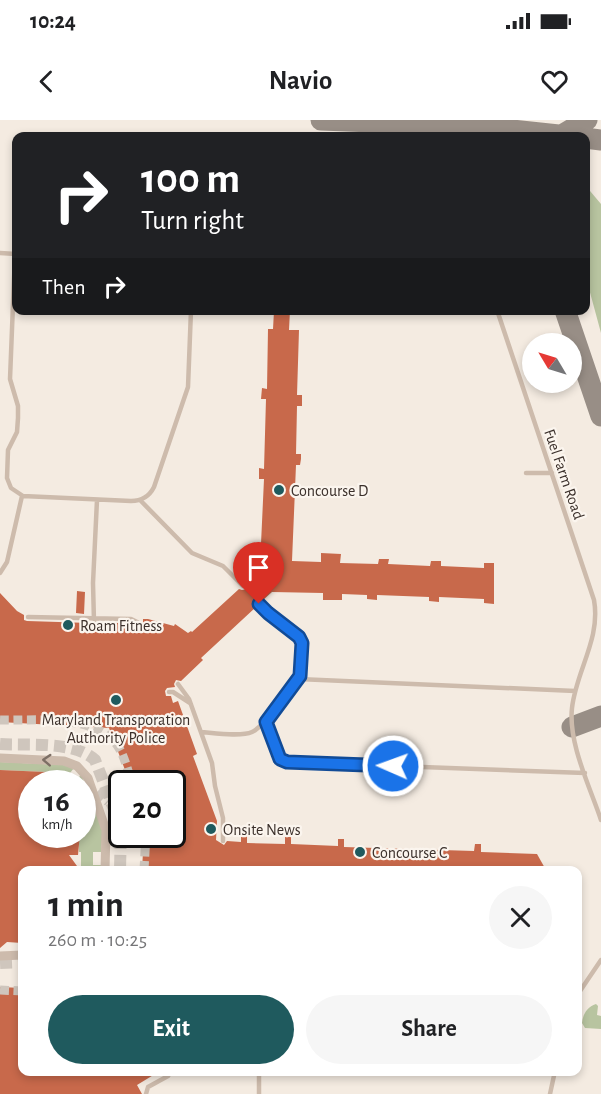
<!DOCTYPE html>
<html lang="en">
<head>
<meta charset="utf-8">
<style>
	:root { --surface:#fff; --page:#f6f6f6; --text:#202124; --muted:#757577; --accent:#1f5a5e }
	body { margin:0; font-family:"Alegreya Sans",sans-serif; background:var(--page); color:var(--text); height:100vh; display:flex; flex-direction:column; font-size:22px; white-space:nowrap }
	* { box-sizing:border-box; margin:0 }
	p { font-size:20px; color:var(--muted) }
	.icon { flex:none; width:33px; height:33px; fill:none; stroke:currentColor; stroke-width:2; stroke-linecap:round; stroke-linejoin:round }
	.map { position:relative; flex:1; overflow:hidden }
	.sheet { position:absolute; left:18px; top:746px; width:564px; height:210px; display:flex; flex-direction:column; background:var(--surface); border-radius:12px; box-shadow:0 3px 9px #0003 }
	.sheet>* { flex:none }
	.top-card { position:absolute; left:12px; top:12px; width:578px; height:183px; border-radius:12px; box-shadow:0 3px 9px #0003; background:#202124; color:#fff; overflow:hidden }
	.needle { width:39px; rotate:308deg }
	.fabs { position:absolute; left:522px; top:213px; display:grid; gap:12px }
	.fabs a { display:grid; place-items:center; width:60px; height:60px; border-radius:50%; background:var(--surface); box-shadow:0 3px 9px #0003; font-size:30px }
	.speed { position:absolute; left:18px; top:650px; display:flex; gap:12px; font-size:30px; font-weight:700; text-align:center }
	.speed>* { display:grid; place-content:center; width:78px; height:78px; border-radius:50%; background:var(--surface); box-shadow:0 3px 9px #0003; line-height:1 }
	.speed small { font-size:15px; font-weight:400 }
	.speed .limit { border:3px solid #111; border-radius:9px; background:#fff; color:#111 }
	.pin { position:absolute; display:grid; place-items:center; width:51px; height:51px; color:#fff; margin:-62px -26px; border-radius:50% 50% 50% 0; rotate:-45deg; box-shadow:0 0 6px #0007 }
	.pin .icon { rotate:45deg }
	.me { position:absolute; width:66px; margin:-33px; rotate:272deg; stroke-linejoin:round; filter:drop-shadow(0 0 4px #0008) }
	.turn { display:flex; align-items:center; gap:21px; height:126px; padding:0 30px; font-size:27px }
	.turn .icon { width:78px; height:78px; stroke-width:2.5 }
	.turn b { display:block; font-size:42px; line-height:51px }
	.then { display:flex; align-items:center; height:57px; padding:0 30px; background:#0003; gap:12px; font-size:22px }
	.round { display:grid; place-items:center; flex:none; width:63px; height:63px; border-radius:32px; background:var(--page) }
	.summary { display:flex; align-items:center; justify-content:space-between; height:102px; padding:0 30px }
	h1 { font-size:36px; font-weight:700; line-height:45px }
	.action { display:flex; gap:12px; margin-top:auto; padding:12px 30px }
	.action a { flex:1; height:69px; border-radius:36px; background:var(--accent); color:#fff; font-size:24px; font-weight:700; line-height:69px; text-align:center }
	.action a+a { background:var(--page); color:var(--text) }
	.status { display:flex; justify-content:space-between; align-items:center; height:42px; padding:0 30px; background:var(--surface); direction:ltr }
	.status svg { height:16px; fill:currentColor }
	header { display:flex; justify-content:space-between; align-items:center; height:78px; padding:0 30px; background:var(--surface); font-size:27px; font-weight:700 }
	.map>svg:first-child { display:block }
</style>
</head>
<body>
<div class="status"><b>10:24</b><svg viewBox="0 0 49 12"><path d="M0 12V9h3v3zM5 12V6h3v6zM10 12V3h3v9zM15 12V0h3v12zM26 1h20v11H26zM47 4h2v5h-2z"/></svg></div>
<header><svg class="icon" aria-label="back" viewBox="0 0 24 24"><path d="M15 5l-7 7 7 7"/></svg>Navio<svg class="icon" aria-label="heart" viewBox="0 0 24 24"><path d="M12 20l-8-8c-3-5 5-10 8-4 3-6 11-1 8 4z"/></svg></header>
<div class="map">
<svg width="601" height="974" viewBox="0 0 601 974">
	<rect width="100%" height="100%" fill="#f4ebe1"/>
	<path fill="#b8c4a0" d="M585,65L601,84V213L585,154Z
		M0,642L63,645L74,648L70,653L0,650Z
		M81,654L103,709L101,732H93V745H102V750H81V732H79V714H82L83,663H79L78,659Z
		M596,884L598,886L597,895L601,896V909L585,908L582,903C583,894 587,887 596,884Z"/>
	<g fill="none" stroke-linecap="round" stroke-linejoin="round">
		<path stroke="#988e86" stroke-width="21" d="M321,0L475,6L568,16
			M560,16L587,0
			M585,18L601,20
			M565,190L601,296
			M572,607L601,596"/>
	</g>
	<path fill="#c8694b" d="M290,190L289,210H299L297,275H302V286H297L296,334H301V339L300,345H296L292,441L321,442V433L341,434L340,443L378,444L379,439H389L388,444L430,446L431,441H441V446L484,448V443H494V484L484,483V479L439,477V482L429,481V477L377,475V480L367,479V475L342,474V480H323V473L272,472L262,481H256V487L201,538L203,540L181,561L176,560L174,564L175,567L167,568L165,571L166,576H171L173,583L178,581L197,634L193,636L217,701L216,720L224,725L227,721L241,722V715L247,716V723L285,724V717H291V724L338,726V719H344V727L474,731L475,724H481V732L537,734L546,750H142L144,714H172V663H130L109,608L0,602V473L17,491L24,495V500L27,501L90,503L94,506L98,503H130L139,507L143,504V499H148L174,506L175,504L188,513L191,511L192,512L239,469L242,470L247,469L246,462L238,453L245,445L254,455L263,447L261,444V435H256L257,424H261L264,359H259V348L264,349L266,279H261L262,268L267,269L268,209H273L274,191Z
		M77,471L85,472L84,494L76,493Z
		M0,650L70,653L83,663H32V714H80L78,735H69L77,746V750H22V823L7,822L0,828Z
		M0,867L22,868V951H160L137,965L142,974H0Z"/>
	<g fill="none" stroke-linecap="round" stroke-linejoin="round">
		<path stroke="#cfc6bd" stroke-width="9" stroke-dasharray="9 4.5" stroke-linecap="butt" d="M0,600C36,601 97,593 119,628C125,638 128,652 132,663
			M97,672L108,682
			M144,750L146,714
			M0,870L22,871"/>
		<path stroke="#cfc6bd" stroke-width="12" stroke-dasharray="12 6" stroke-linecap="butt" d="M0,624C28,626 73,620 95,640L121,707L120,750
			M0,843L22,842"/>
		<path stroke="#cdbbac" stroke-width="4.5" d="M0,133L16,134
			M15,134L10,259L18,286V298L17,312L8,330L7,358L11,368L23,376L131,381C142,381 149,377 154,367L188,267L191,190
			M497,190L594,480C601,519 576,551 572,588C568,623 590,667 601,700
			M526,353H552
			M140,380L192,433L223,446L243,466
			M0,453L7,442L22,376
			M28,497L131,499L139,503
			M94,502L93,463L97,380
			M298,559L575,571
			M178,564L189,579L212,643L215,666L223,698V721
			M169,572H173L190,583
			M266,601L280,637L287,642L585,653
			M201,612C214,613 241,617 252,612C263,607 296,566 300,555C304,546 304,527 300,518L259,484
			M578,874L601,840
			M146,974L148,967L168,956L171,951
			M259,974V951
			M550,974L555,951"/>
		<path stroke="#cdbbac" stroke-width="9" d="M0,638L64,641L77,646L88,658L106,710L105,750
			M0,836L22,835"/>
	</g>
	<defs><path id="oneway-chevron" d="M-2-3.5L2.5 0L-2 3.5" fill="none" stroke-width="1.6" stroke-linecap="round" stroke-linejoin="round" transform="scale(1.5)"/></defs>
	<use stroke="#7d6f65" href="#oneway-chevron" transform="translate(47 640) rotate(-177)"/>
	<g fill="none" stroke-linecap="round" stroke-linejoin="round">
		<defs>
			<path id="route" d="M259,484L268,493L299,517L302,523L300,556L266,602L280,639L287,642L393,646"/>
		</defs>
		<use href="#route" stroke="#114b97" stroke-width="15"/>
		<use href="#route" stroke="#1a73e8" stroke-width="10"/>
	</g>
	<g fill="#1f5a5e" stroke="#fbf5ee" stroke-width="2">
		<circle cx="279" cy="370" r="6"/>
		<circle cx="68" cy="505" r="6"/>
		<circle cx="116" cy="580" r="6"/>
		<circle cx="211" cy="709" r="6"/>
		<circle cx="360" cy="732" r="6"/>
	</g>
	<g text-anchor="middle" stroke-width="4.5" stroke-linejoin="round" paint-order="stroke">
		<g font-size="16" fill="#3b302b" stroke="#fbf5ee">
			<text transform="translate(565 354) rotate(71)" y="6">Fuel Farm Road</text>
		</g>
		<g font-size="16" fill="#3b302b" stroke="#fbf5ee" text-anchor="start">
			<text x="291" y="376">Concourse D</text>
			<text x="80" y="511">Roam Fitness</text>
			<text x="116" y="605" text-anchor="middle">Maryland Transporation<tspan x="116" dy="18">Authority Police</tspan></text>
			<text x="223" y="715">Onsite News</text>
			<text x="372" y="738">Concourse C</text>
		</g>
	</g>
</svg>
<div class="fabs">
<a><svg class="needle" viewBox="-14 -14 28 28"><path d="M0-13l5 13h-10z" fill="#e53935"/><path d="M0 13l5-13h-10z" fill="#757577"/></svg></a>
</div>
<div class="speed"><div>16<small>km/h</small></div><div class="limit">20</div></div>
<div class="pin" style="left:259px;top:484px;background:#d93025"><svg class="icon" aria-label="arrive" viewBox="0 0 24 24"><path d="M6 21V4h12l-3 4 3 4H6"/></svg></div>
<svg class="me" style="left:393px;top:646px" viewBox="-20 -20 40 40"><circle r="17" fill="#1a73e8" stroke="#fff" stroke-width="3"/><path d="M0-11L8 9 0 5-8 9z" fill="#fff"/></svg>
<div class="top-card">
<div class="turn"><svg class="icon" aria-label="right" viewBox="0 0 24 24"><path d="M7 20v-9h11M14 6l5 5-5 5"/></svg><div><b>100 m</b>Turn right</div></div>
<div class="then">Then<svg class="icon" aria-label="right" viewBox="0 0 24 24"><path d="M7 20v-9h11M14 6l5 5-5 5"/></svg></div>
</div>
<section class="sheet">
<div class="summary"><div><h1>1 min</h1><p>260 m · 10:25</p></div><a class="round"><svg class="icon" aria-label="close" viewBox="0 0 24 24"><path d="M6 6l12 12M18 6L6 18"/></svg></a></div>
<div class="action"><a>Exit</a><a>Share</a></div>
</section>
</div>
</body>
</html>
